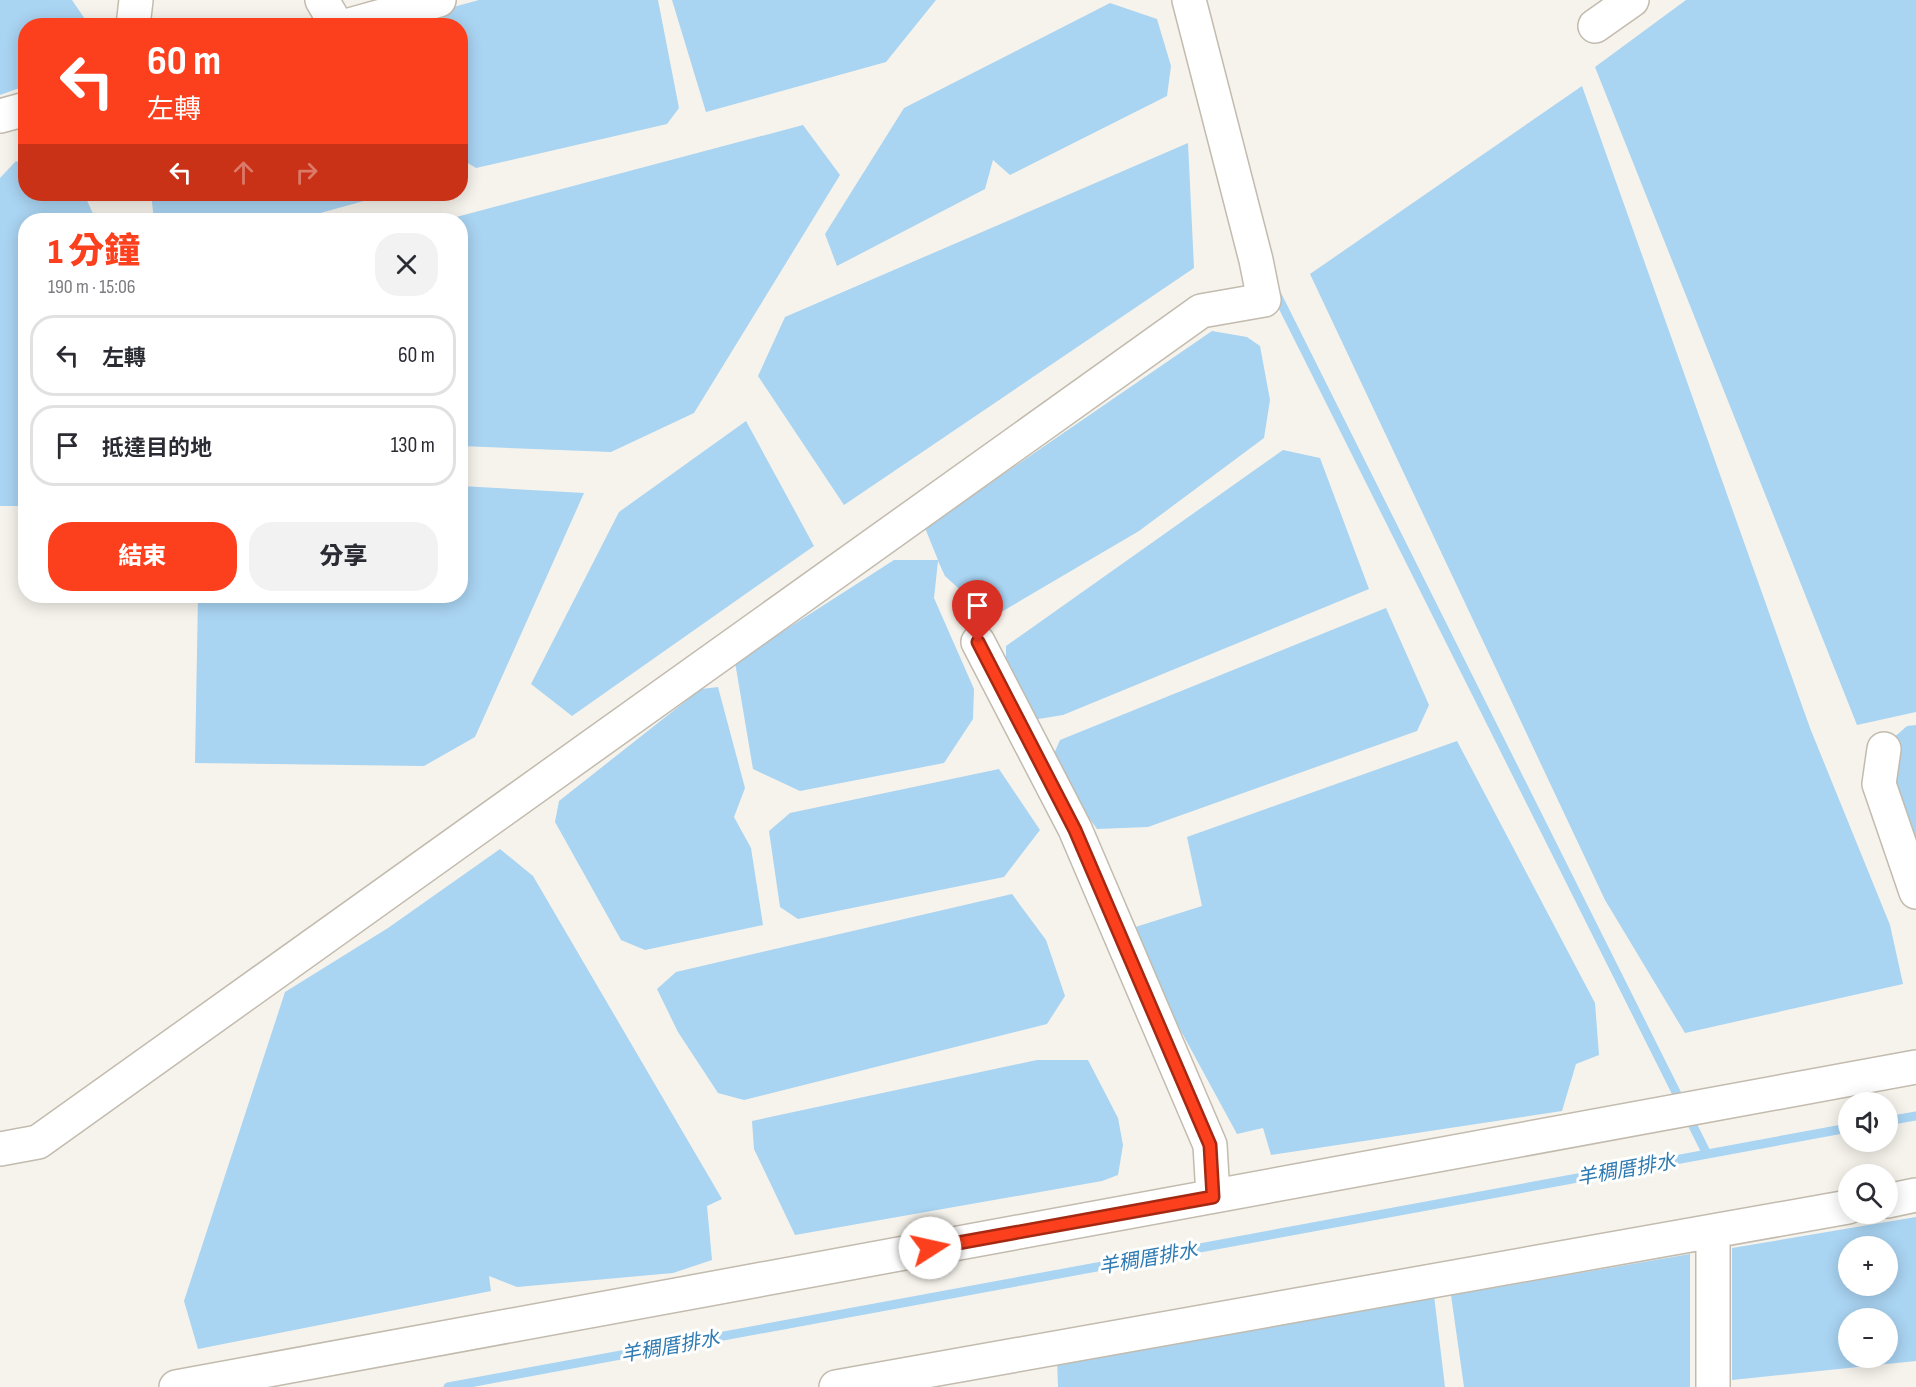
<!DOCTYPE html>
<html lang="zh-TW">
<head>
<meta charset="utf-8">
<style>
	:root { --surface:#fff; --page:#f2f2f3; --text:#2b2b33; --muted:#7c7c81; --line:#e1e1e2; --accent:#fc3f1d }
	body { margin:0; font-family:"Sofia Sans Condensed","Noto Sans TC",sans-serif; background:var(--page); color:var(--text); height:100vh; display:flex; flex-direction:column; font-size:22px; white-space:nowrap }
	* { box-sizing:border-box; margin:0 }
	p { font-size:20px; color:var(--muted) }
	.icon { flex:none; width:33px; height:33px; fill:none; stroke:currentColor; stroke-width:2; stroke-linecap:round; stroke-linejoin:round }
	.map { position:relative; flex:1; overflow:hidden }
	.side { position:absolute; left:18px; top:213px; width:450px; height:390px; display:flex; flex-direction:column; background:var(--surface); border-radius:24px; box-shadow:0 3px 15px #0003 }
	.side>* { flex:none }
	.hud { position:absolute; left:18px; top:18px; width:450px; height:183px; border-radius:24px; box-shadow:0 3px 15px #0003; background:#fc3f1d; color:#fff; overflow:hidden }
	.tools { position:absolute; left:1838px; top:1092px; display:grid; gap:12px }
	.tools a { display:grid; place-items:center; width:60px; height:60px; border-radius:50%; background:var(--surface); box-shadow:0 3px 15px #0003; font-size:30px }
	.pin { position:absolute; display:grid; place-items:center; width:51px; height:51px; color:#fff; margin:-62px -26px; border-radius:50% 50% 50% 0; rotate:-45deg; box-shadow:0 0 6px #0007 }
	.pin .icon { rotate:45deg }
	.me { position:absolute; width:66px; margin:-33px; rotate:80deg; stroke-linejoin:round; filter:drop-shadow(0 0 4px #0008) }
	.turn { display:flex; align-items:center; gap:21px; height:126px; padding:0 30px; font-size:27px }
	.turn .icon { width:78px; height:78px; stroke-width:2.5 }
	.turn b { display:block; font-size:42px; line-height:51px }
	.lanes { display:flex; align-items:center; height:57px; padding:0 30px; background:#0003; justify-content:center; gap:30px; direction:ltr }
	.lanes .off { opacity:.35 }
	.round { display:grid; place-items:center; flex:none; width:63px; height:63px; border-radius:24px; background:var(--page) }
	.headline { display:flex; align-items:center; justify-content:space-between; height:102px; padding:0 30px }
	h1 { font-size:36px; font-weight:800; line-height:45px; color:var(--accent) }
	.primary-button { display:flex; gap:12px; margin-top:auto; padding:12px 30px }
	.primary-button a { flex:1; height:69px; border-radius:24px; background:var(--accent); color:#fff; font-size:24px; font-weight:800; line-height:69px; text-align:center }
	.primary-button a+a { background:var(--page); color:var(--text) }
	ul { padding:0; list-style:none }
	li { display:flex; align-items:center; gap:18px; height:81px; margin:0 12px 9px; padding:0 18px; border:3px solid var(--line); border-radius:24px }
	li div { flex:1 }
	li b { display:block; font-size:22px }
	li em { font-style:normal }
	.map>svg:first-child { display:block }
</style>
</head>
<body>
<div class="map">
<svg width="1916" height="1387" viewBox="0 0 1916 1387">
	<rect width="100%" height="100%" fill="#f6f3ec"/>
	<path fill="#a9d4f2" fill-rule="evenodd" d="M0,0H72L89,25L26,26L25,86L0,95Z
		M479,0H658L679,108L667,124L476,168L461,159L460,26L413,25V18Z
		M672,0H936L886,62L706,112Z
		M1686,0H1916V712L1857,725L1595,67Z
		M1110,3L1157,19L1171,66L1167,96L1010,175L993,160L985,189L837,266L825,234L904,108Z
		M1582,86L1810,728L1890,925L1903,984L1685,1033L1605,900L1310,274Z
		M803,125L840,175L694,413L611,452L461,446L460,220H445Z
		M1188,143L1194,268L844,505L758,376L785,317Z
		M16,161L25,165L26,194H84L96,220H26L25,506H0V178Z
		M151,194H389L295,220H154Z
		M1212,331L1247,337L1260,346L1270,400L1264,438L1139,531L991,618L945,576L938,561L934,598L974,689L973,719L944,763L800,791L753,769L735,662L894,560H938L925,528Z
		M746,421L814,546L572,716L531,684L619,512Z
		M1283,450L1320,458L1369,589L1063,715L1026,721L1006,664V646Z
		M461,486L584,493L475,737L424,766L195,763L198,596H460Z
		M1386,608L1429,705L1417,731L1148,827L1097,829L1050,763L1060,740Z
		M718,687L745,788L734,817L751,848L763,925L645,950L621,940L555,822L559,801L701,689Z
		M1916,725V855L1875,754L1907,726Z
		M1457,741L1595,1003L1599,1055L1576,1064L1562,1111L1271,1155L1263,1128L1237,1134L1126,930L1202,906L1187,837Z
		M999,769L1040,830L1004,877L798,919L780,907L769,831L790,813Z
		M500,849L533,876L722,1199L707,1206L712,1260L673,1273L517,1287L489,1276L491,1291L198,1349L184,1301L285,992L388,928Z
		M1012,894L1046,940L1065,996L1047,1024L744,1100L718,1093L678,1032L657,989L676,972Z
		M1037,1060H1088L1118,1118L1123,1145L1118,1175L1102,1181L795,1235L754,1149L752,1121Z
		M1916,1217V1361L1732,1380V1248ZM1848,1246H1887V1286H1848ZM1848,1318H1887V1358H1848Z
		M1690,1254V1387H1464L1451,1295Z
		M1433,1287L1445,1387H1058L1057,1359Z"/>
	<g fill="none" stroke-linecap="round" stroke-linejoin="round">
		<path stroke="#a9d4f2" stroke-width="9" d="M1275,291L1707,1154
			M1887,1121L1916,1116
			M448,1387L1848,1128"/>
		<defs>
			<path id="minor" d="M322,0L337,26
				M133,26L136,0
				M346,26L439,0
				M1595,26L1632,0
				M0,116L26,109
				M978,642L1075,829L1210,1145L1213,1196
				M1884,749L1879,784L1916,892
				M0,1149L38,1142L1201,311L1264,300L1256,260L1189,0
				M1887,1201L1916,1195
				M1713,1231V1387
				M176,1387L1916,1067
				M836,1387L1848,1207"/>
		</defs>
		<use href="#minor" stroke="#c2bbae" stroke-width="36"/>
		<use href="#minor" stroke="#fff" stroke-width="33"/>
	</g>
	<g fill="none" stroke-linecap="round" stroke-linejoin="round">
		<defs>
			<path id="route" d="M930,1248L1213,1197L1210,1145L1075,830L978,642"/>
		</defs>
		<use href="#route" stroke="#a42913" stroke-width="15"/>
		<use href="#route" stroke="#fc3f1d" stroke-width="10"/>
	</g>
	<g text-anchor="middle" stroke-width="6" stroke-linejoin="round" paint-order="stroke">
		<g font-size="20" font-style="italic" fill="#2e7ab2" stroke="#fff">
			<text transform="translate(1626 1169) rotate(-10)" y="7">羊稠厝排水</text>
			<text transform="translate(1148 1258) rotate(-10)" y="7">羊稠厝排水</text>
			<text transform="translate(670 1346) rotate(-10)" y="7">羊稠厝排水</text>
		</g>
	</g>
</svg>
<div class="tools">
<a><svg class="icon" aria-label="sound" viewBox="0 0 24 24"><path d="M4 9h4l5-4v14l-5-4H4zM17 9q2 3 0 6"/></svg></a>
<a><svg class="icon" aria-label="search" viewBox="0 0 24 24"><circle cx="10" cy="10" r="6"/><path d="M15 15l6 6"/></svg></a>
<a>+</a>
<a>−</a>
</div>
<div class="pin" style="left:978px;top:642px;background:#d93025"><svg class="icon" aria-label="arrive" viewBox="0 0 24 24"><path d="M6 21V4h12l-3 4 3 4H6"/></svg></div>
<svg class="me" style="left:930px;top:1248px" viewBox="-20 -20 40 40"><circle r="19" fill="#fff"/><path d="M0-13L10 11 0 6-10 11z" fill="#fc3f1d"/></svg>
<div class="hud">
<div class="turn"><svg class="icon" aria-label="left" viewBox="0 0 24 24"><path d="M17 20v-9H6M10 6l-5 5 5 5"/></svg><div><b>60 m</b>左轉</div></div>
<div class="lanes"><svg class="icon" aria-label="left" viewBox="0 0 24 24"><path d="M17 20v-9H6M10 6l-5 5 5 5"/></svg><svg class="icon off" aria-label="ahead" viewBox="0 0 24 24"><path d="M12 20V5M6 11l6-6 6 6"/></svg><svg class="icon off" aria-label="right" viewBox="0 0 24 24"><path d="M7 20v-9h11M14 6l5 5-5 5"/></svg></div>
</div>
<section class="side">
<div class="headline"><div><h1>1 分鐘</h1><p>190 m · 15:06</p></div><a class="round"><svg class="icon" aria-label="close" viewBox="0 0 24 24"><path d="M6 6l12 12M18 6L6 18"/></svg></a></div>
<ul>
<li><svg class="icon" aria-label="left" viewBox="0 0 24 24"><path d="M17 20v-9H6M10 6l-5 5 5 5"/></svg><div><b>左轉</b></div><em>60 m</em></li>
<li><svg class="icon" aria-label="arrive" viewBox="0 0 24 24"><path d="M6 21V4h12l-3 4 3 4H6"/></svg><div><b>抵達目的地</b></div><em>130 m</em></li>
</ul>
<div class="primary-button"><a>結束</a><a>分享</a></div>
</section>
</div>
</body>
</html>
